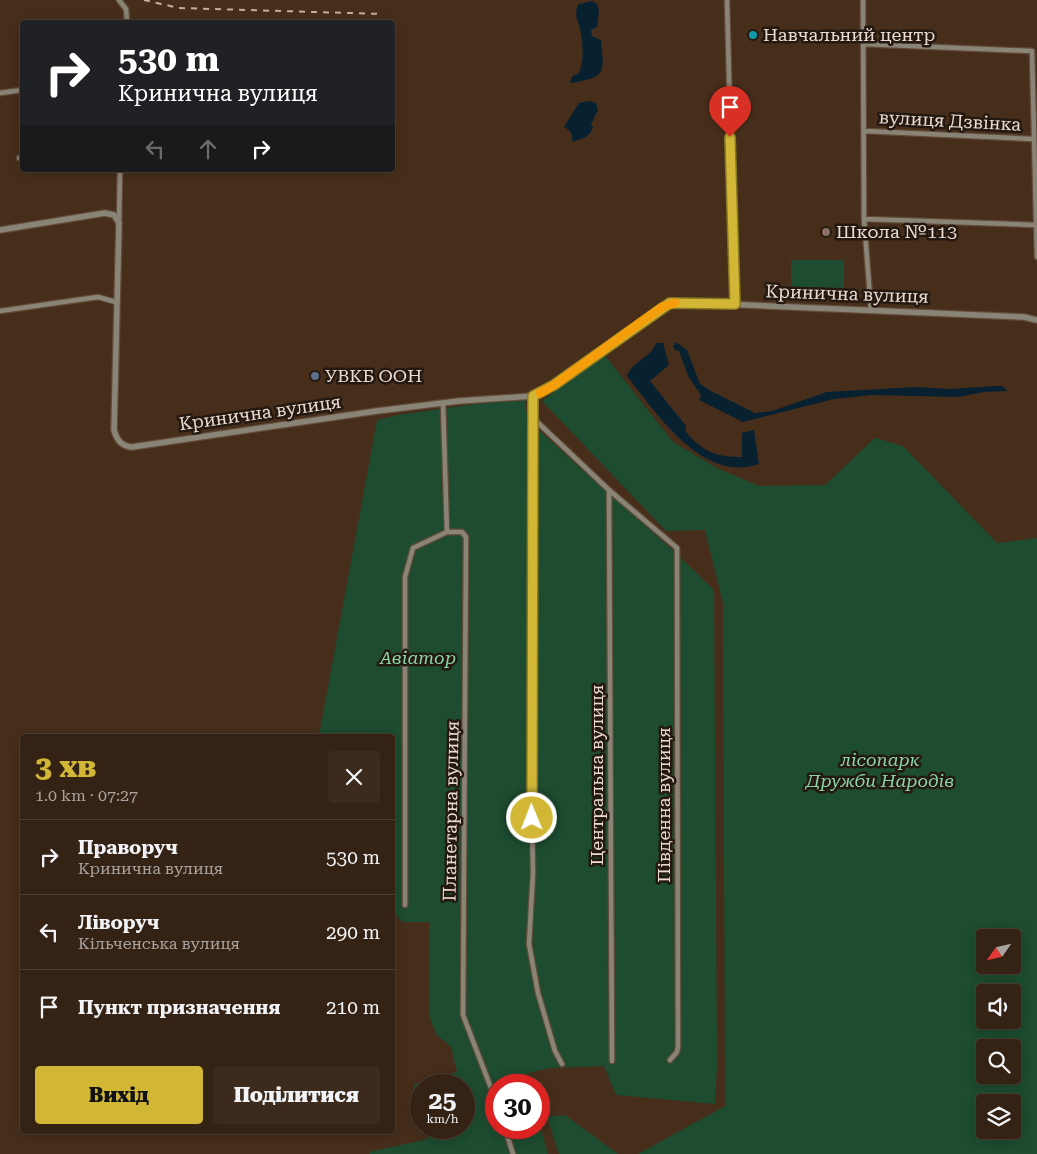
<!DOCTYPE html>
<html lang="uk">
<head>
<meta charset="utf-8">
<style>
	:root { --surface:#342214; --page:#3c2a1d; --text:#f1f3f6; --muted:#a9a4a0; --line:#4e3f34; --accent:#d2b736 }
	body { margin:0; font-family:"Roboto Serif",serif; background:var(--page); color:var(--text); height:100vh; display:flex; flex-direction:column; font-size:19px; white-space:nowrap }
	* { box-sizing:border-box; margin:0 }
	p { font-size:16px; color:var(--muted) }
	.icon { flex:none; width:28px; height:28px; fill:none; stroke:currentColor; stroke-width:2; stroke-linecap:round; stroke-linejoin:round }
	.map { position:relative; flex:1; overflow:hidden }
	.drawer { position:absolute; left:20px; top:734px; width:375px; height:400px; display:flex; flex-direction:column; background:var(--surface); border-radius:5px; box-shadow:0 2px 12px #0003,0 0 0 1px var(--line) }
	.drawer>* { flex:none }
	.banner { position:absolute; left:20px; top:20px; width:375px; height:152px; border-radius:5px; box-shadow:0 2px 12px #0003,0 0 0 1px var(--line); background:#202124; color:#fff; overflow:hidden }
	.needle { width:32px; rotate:236deg }
	.tools { position:absolute; left:976px; top:929px; display:grid; gap:10px }
	.tools a { display:grid; place-items:center; width:45px; height:45px; border-radius:5px; background:var(--surface); box-shadow:0 2px 12px #0003,0 0 0 1px var(--line); font-size:25px }
	.speed { position:absolute; left:410px; top:1074px; display:flex; gap:10px; font-size:25px; font-weight:700; text-align:center }
	.speed>* { display:grid; place-content:center; width:65px; height:65px; border-radius:50%; background:var(--surface); box-shadow:0 2px 12px #0003,0 0 0 1px var(--line); line-height:1 }
	.speed small { font-size:12px; font-weight:400 }
	.speed .limit { border:8px solid #d22; background:#fff; color:#111 }
	.pin { position:absolute; display:grid; place-items:center; width:42px; height:42px; color:#fff; margin:-51px -21px; border-radius:50% 50% 50% 0; rotate:-45deg; box-shadow:0 0 5px #0007 }
	.pin .icon { rotate:45deg }
	.me { position:absolute; width:55px; margin:-28px; rotate:359deg; stroke-linejoin:round; filter:drop-shadow(0 0 4px #0008) }
	.turn { display:flex; align-items:center; gap:18px; height:105px; padding:0 15px; font-size:22px }
	.turn .icon { width:65px; height:65px; stroke-width:2.5 }
	.turn b { display:block; font-size:35px; line-height:42px }
	.lanes { display:flex; align-items:center; height:48px; padding:0 15px; background:#0003; justify-content:center; gap:25px; direction:ltr }
	.lanes .off { opacity:.35 }
	.round { display:grid; place-items:center; flex:none; width:52px; height:52px; border-radius:5px; background:var(--page) }
	.overview { display:flex; align-items:center; justify-content:space-between; height:85px; padding:0 15px }
	h1 { font-size:30px; font-weight:800; line-height:38px; color:var(--accent) }
	.primary-button { display:flex; gap:10px; margin-top:auto; padding:10px 15px }
	.primary-button a { flex:1; height:58px; border-radius:5px; background:var(--accent); color:#111; font-size:20px; font-weight:800; line-height:58px; text-align:center }
	.primary-button a+a { background:var(--page); color:var(--text) }
	ul { padding:0; list-style:none }
	li { display:flex; align-items:center; gap:15px; height:75px; padding:0 15px; border-top:1px solid var(--line) }
	li div { flex:1 }
	li b { display:block; font-size:19px }
	li em { font-style:normal }
	.map>svg:first-child { display:block }
</style>
</head>
<body>
<div class="map">
<svg width="1037" height="1154" viewBox="0 0 1037 1154">
	<rect width="100%" height="100%" fill="#462e1b"/>
	<path fill="#1d4c30" fill-rule="evenodd" d="M791,260H844V288L791,287Z
		M603,353L673,442L717,468L759,486L825,485L875,438L903,446L997,543L1037,538V1154H638L725,1106L723,603L705,530L666,531L542,401ZM985,938H1012V965H985ZM985,992H1012V1020H985ZM985,1048H1012V1075H985ZM985,1102H1012V1130H985Z
		M525,397L527,419C588,477 654,530 714,590L717,1065L715,1104L616,1095L604,1066L550,1068L524,1074L527,1085H496V1128H539V1123L548,1154H369V1152L428,1139L425,1128H464V1085H421V1114L413,1085L457,1072L451,1047L436,1034L429,1015V922H403L397,917L393,904L392,736H319L377,420L398,415Z
		M565,1115L618,1154H559L547,1117Z"/>
	<path fill="#072131" d="M592,1L597,4L599,11L597,27L591,30L592,36L601,40C602,59 609,77 585,80C580,81 575,83 570,83L572,76L578,74C584,64 583,46 581,34C580,23 572,15 579,4Z
		M590,101L596,103L598,110L591,124L593,127C590,138 582,138 572,142C573,134 571,131 564,127L579,103Z
		M676,342L687,350L700,384L711,391L755,413L772,411L827,392L915,387L951,389L995,386H1002L1008,391L984,392L958,397L872,395L834,399L743,422L699,400L701,395L688,376L679,351L675,350L673,346Z
		M656,343H663L669,365L650,381L686,426V432C703,452 716,457 742,457V433L754,430L759,464C703,484 657,414 627,376C632,361 651,358 656,343Z"/>
	<g fill="none" stroke-linecap="round" stroke-linejoin="round">
		<defs>
			<path id="minor" d="M119,0L126,9L127,22
				M727,0L735,304
				M863,0L864,219L871,310
				M863,44L1032,51L1037,257
				M0,93L22,90
				M865,131L1033,139
				M19,158H22
				M864,219L1036,225
				M119,223L120,170
				M0,311L98,297L116,302
				M533,396L531,763L533,873L529,944L538,993L555,1051L562,1064
				M533,418L609,490L677,548L678,1046L677,1052L670,1060
				M609,490L612,1061
				M447,532H462L466,537L463,1015L496,1101
				M405,905V577L413,548L447,532L443,403
				M505,1128L513,1154"/>
			<path id="tertiary" d="M0,230L105,213L114,215L119,223L114,430C117,440 121,446 132,447L377,411L459,401L533,396L554,385L662,307L678,302L1024,317L1037,320"/>
		</defs>
		<use href="#minor" stroke="#604a38" stroke-width="7"/>
		<use href="#tertiary" stroke="#604a38" stroke-width="8"/>
		<use href="#minor" stroke="#8a8476" stroke-width="4.5"/>
		<use href="#tertiary" stroke="#8a8476" stroke-width="5.5"/>
		<path stroke="#c1afa2" stroke-width="2" stroke-dasharray="6 6" stroke-linecap="butt" d="M144,0L179,8L383,14"/>
	</g>
	<g fill="none" stroke-linecap="round" stroke-linejoin="round">
		<defs>
			<path id="route" d="M532,818L533,396L554,385L670,303L735,304L730,137"/>
		</defs>
		<use href="#route" stroke="#887723" stroke-width="12"/>
		<use href="#route" stroke="#d2b736" stroke-width="9"/>
		<path stroke="#f59e0b" stroke-width="9" d="M540,393L554,385L662,307L675,303"/>
	</g>
	<circle fill="#0f9aa8" stroke="#241911" stroke-width="2" cx="753" cy="35" r="5"/>
	<circle fill="#8d6e63" stroke="#241911" stroke-width="2" cx="826" cy="232" r="5"/>
	<circle fill="#5c6f8a" stroke="#241911" stroke-width="2" cx="315" cy="376" r="5"/>
	<g text-anchor="middle" stroke-width="5" stroke-linejoin="round" paint-order="stroke">
		<g font-size="18" fill="#ebdbd0" stroke="#241911" text-anchor="start">
			<text x="763" y="41">Навчальний центр</text>
			<text x="836" y="238">Школа №113</text>
			<text x="325" y="382">УВКБ ООН</text>
		</g>
		<g font-size="18" fill="#ebdbd0" stroke="#241911">
			<text transform="translate(950 121) rotate(3)" y="6">вулиця Дзвінка</text>
			<text transform="translate(847 294) rotate(2)" y="6">Кринична вулиця</text>
			<text transform="translate(260 413) rotate(-8)" y="6">Кринична вулиця</text>
			<text transform="translate(597 775) rotate(-90)" y="6">Центральна вулиця</text>
			<text transform="translate(664 805) rotate(-90)" y="6">Південна вулиця</text>
			<text transform="translate(451 811) rotate(-89)" y="6">Планетарна вулиця</text>
		</g>
		<g font-size="18" font-style="italic" fill="#89d5a5" stroke="#241911">
			<text x="418" y="664">Авіатор</text>
			<text x="880" y="766">лісопарк<tspan x="880" dy="21">Дружби Народів</tspan></text>
		</g>
	</g>
</svg>
<div class="tools">
<a><svg class="needle" viewBox="-14 -14 28 28"><path d="M0-13l5 13h-10z" fill="#e53935"/><path d="M0 13l5-13h-10z" fill="#a9a4a0"/></svg></a>
<a><svg class="icon" aria-label="sound" viewBox="0 0 24 24"><path d="M4 9h4l5-4v14l-5-4H4zM17 9q2 3 0 6"/></svg></a>
<a><svg class="icon" aria-label="search" viewBox="0 0 24 24"><circle cx="10" cy="10" r="6"/><path d="M15 15l6 6"/></svg></a>
<a><svg class="icon" aria-label="layers" viewBox="0 0 24 24"><path d="M12 4l9 5-9 5-9-5zM3 14l9 5 9-5"/></svg></a>
</div>
<div class="speed"><div>25<small>km/h</small></div><div class="limit">30</div></div>
<div class="pin" style="left:730px;top:137px;background:#d93025"><svg class="icon" aria-label="arrive" viewBox="0 0 24 24"><path d="M6 21V4h12l-3 4 3 4H6"/></svg></div>
<svg class="me" style="left:532px;top:818px" viewBox="-20 -20 40 40"><circle r="17" fill="#d2b736" stroke="#fff" stroke-width="3"/><path d="M0-11L8 9 0 5-8 9z" fill="#fff"/></svg>
<div class="banner">
<div class="turn"><svg class="icon" aria-label="right" viewBox="0 0 24 24"><path d="M7 20v-9h11M14 6l5 5-5 5"/></svg><div><b>530 m</b>Кринична вулиця</div></div>
<div class="lanes"><svg class="icon off" aria-label="left" viewBox="0 0 24 24"><path d="M17 20v-9H6M10 6l-5 5 5 5"/></svg><svg class="icon off" aria-label="ahead" viewBox="0 0 24 24"><path d="M12 20V5M6 11l6-6 6 6"/></svg><svg class="icon" aria-label="right" viewBox="0 0 24 24"><path d="M7 20v-9h11M14 6l5 5-5 5"/></svg></div>
</div>
<section class="drawer">
<div class="overview"><div><h1>3 хв</h1><p>1.0 km · 07:27</p></div><a class="round"><svg class="icon" aria-label="close" viewBox="0 0 24 24"><path d="M6 6l12 12M18 6L6 18"/></svg></a></div>
<ul>
<li><svg class="icon" aria-label="right" viewBox="0 0 24 24"><path d="M7 20v-9h11M14 6l5 5-5 5"/></svg><div><b>Праворуч</b><p>Кринична вулиця</p></div><em>530 m</em></li>
<li><svg class="icon" aria-label="left" viewBox="0 0 24 24"><path d="M17 20v-9H6M10 6l-5 5 5 5"/></svg><div><b>Ліворуч</b><p>Кільченська вулиця</p></div><em>290 m</em></li>
<li><svg class="icon" aria-label="arrive" viewBox="0 0 24 24"><path d="M6 21V4h12l-3 4 3 4H6"/></svg><div><b>Пункт призначення</b></div><em>210 m</em></li>
</ul>
<div class="primary-button"><a>Вихід</a><a>Поділитися</a></div>
</section>
</div>
</body>
</html>
